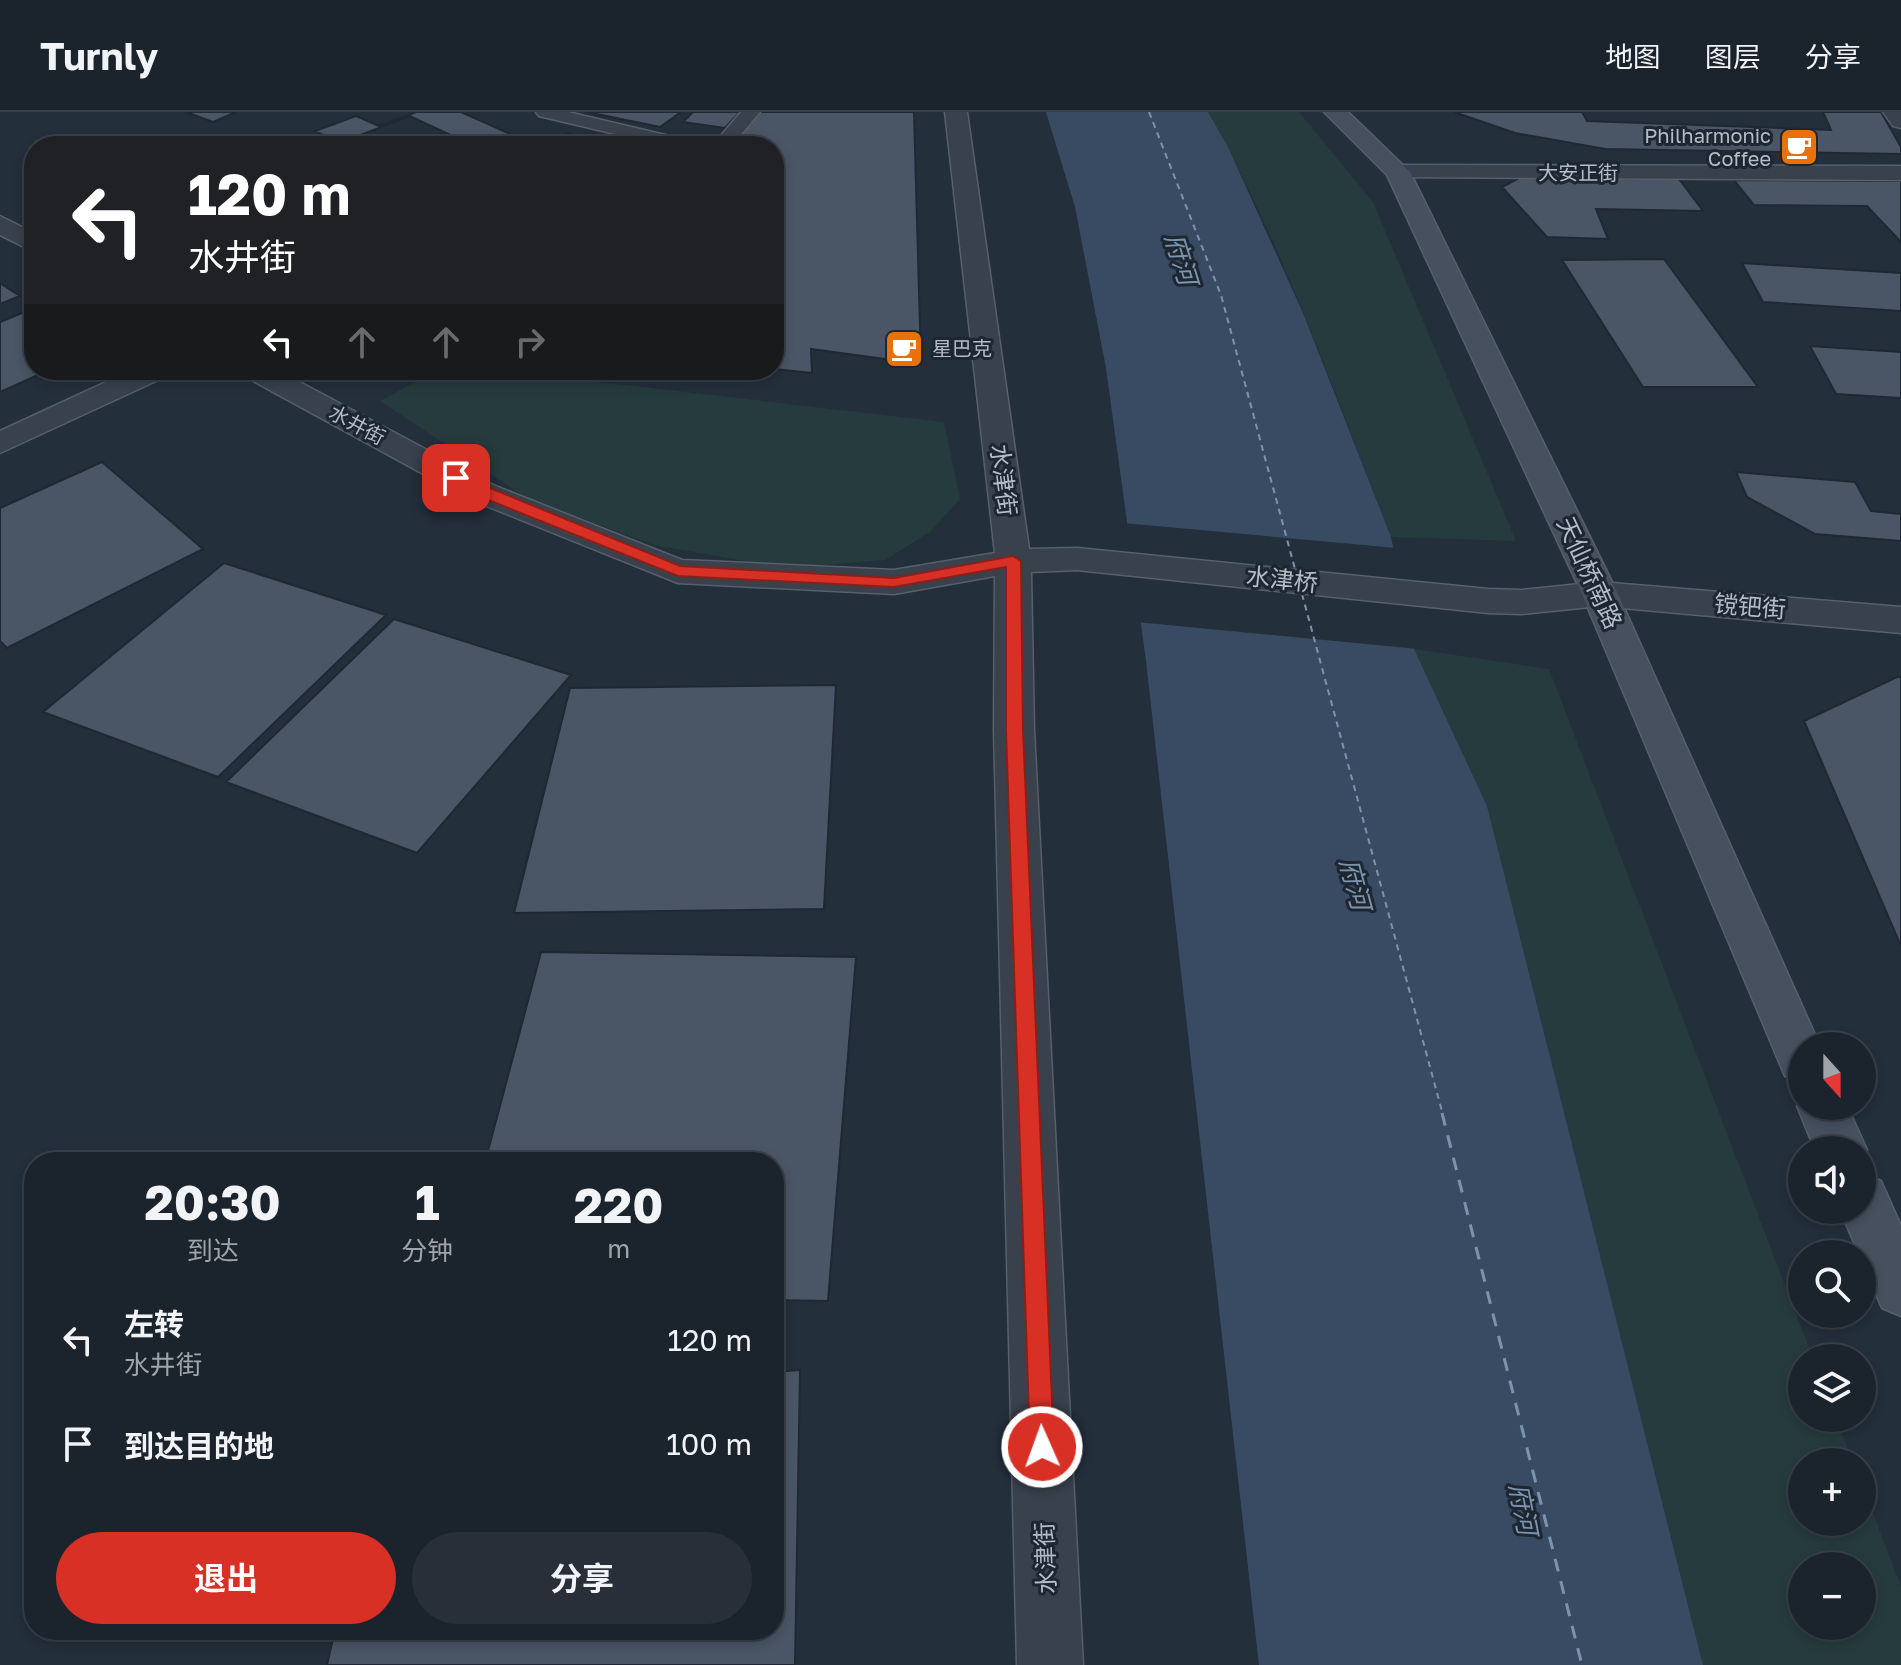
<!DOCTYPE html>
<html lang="zh">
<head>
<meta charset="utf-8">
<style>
	:root { --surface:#1b232d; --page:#282f39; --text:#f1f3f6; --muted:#a0a4aa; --line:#394049; --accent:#d93025 }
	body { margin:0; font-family:"Golos Text","Noto Sans SC",sans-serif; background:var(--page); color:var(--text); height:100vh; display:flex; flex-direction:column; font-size:30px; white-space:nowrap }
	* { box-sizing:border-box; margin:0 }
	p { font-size:26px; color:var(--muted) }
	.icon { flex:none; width:44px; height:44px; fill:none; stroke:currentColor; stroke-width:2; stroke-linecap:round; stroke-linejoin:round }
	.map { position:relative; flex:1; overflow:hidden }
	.panel { position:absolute; left:24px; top:1040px; width:760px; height:488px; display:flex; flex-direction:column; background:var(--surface); border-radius:32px; box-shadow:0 4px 12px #0003,0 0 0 2px var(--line) }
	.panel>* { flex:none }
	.guide { position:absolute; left:24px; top:24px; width:760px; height:244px; border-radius:32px; box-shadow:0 4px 12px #0003,0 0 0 2px var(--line); background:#202124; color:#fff; overflow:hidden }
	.needle { width:52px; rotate:159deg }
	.fabs { position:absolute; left:1788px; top:920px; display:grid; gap:16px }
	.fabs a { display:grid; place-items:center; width:88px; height:88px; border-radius:50%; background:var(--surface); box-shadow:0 4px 12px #0003,0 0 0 2px var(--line); font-size:40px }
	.pin { position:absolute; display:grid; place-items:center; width:68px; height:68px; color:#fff; margin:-34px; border-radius:16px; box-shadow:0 4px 12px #0006 }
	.me { position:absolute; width:88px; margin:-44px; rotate:358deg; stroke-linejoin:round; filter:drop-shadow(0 0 6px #0008) }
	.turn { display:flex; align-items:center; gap:28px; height:168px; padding:0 32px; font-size:36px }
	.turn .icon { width:104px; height:104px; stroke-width:2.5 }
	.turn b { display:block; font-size:56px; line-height:68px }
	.lanes { display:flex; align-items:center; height:76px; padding:0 32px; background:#0003; justify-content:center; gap:40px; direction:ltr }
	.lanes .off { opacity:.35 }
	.eta { display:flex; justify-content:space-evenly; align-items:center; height:136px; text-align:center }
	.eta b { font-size:48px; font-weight:700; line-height:56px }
	.action { display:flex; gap:16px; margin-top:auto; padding:16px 32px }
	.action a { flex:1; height:92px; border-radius:48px; background:var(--accent); color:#fff; font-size:32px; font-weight:700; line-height:92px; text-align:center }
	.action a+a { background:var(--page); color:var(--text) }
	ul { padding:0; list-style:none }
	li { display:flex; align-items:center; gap:24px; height:104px; padding:0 32px }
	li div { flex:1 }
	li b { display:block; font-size:30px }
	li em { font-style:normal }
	header { display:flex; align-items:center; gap:48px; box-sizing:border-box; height:112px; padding:0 40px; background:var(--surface); border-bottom:2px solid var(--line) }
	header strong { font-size:38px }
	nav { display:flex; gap:44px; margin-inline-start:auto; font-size:28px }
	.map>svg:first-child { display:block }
</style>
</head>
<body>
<header>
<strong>Turnly</strong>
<nav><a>地图</a><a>图层</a><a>分享</a></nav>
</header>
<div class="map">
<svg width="1901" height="1553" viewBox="0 0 1901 1553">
	<rect width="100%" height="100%" fill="#242f3c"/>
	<path fill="#263b3d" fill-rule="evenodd" d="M1208,0H1299L1373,90L1516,429L1391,425C1335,283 1284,134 1208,0Z
		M437,258H496L944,310L960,387L930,420L885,448L785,456L654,433L527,386L380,289Z
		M1414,537L1549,557L1813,1246H1802V1306H1836L1853,1350H1802V1410H1862V1373L1901,1474V1553H1703L1487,694ZM1802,1454H1862V1514H1802Z"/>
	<path fill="#394b63" d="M1046,0H1208L1228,35L1303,201L1391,425L1414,537L1487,694L1703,1553H1259L1146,549L1106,256L1075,95Z"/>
	<path fill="#242f3c" d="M1123,411L1397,436L1418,537L1136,510Z"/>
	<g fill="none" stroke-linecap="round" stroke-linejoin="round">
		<path stroke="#7c93ae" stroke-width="2" stroke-dasharray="6 5" stroke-linecap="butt" d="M1149,0L1221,183L1295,457
			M1302,482L1443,1003"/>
		<path stroke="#7c93ae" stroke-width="3" stroke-dasharray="13 10" stroke-linecap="butt" d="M1442,1001L1582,1553"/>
	</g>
	<path fill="#4a5665" stroke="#1f2833" stroke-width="2" d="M186,0H236L213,10Z
		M416,0H461L537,34H474L410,4L340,31L315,19L356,4L379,14Z
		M587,0H681L660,15Z
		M693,0H740L725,16L683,10Z
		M759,0H914L921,252L811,237L812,261L774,257V34H730Z
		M1454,0H1582L1587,9L1831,18L1823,0H1881L1901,35V42L1605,37L1515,21Z
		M568,21L598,34H537Z
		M261,25L278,34H237Z
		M1521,65L1679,67L1703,99L1596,97L1608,127L1547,125L1502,75Z
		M1734,68L1901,69V130L1867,94L1754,93Z
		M1664,147L1758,275H1643L1562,148Z
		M1742,151L1901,161V199L1763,190Z
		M0,171L20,184L0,192Z
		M34,196V258H49L0,280V210Z
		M1810,234L1901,240V286L1836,282Z
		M102,350L203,437L7,536L0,529V396Z
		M1736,360L1855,370L1871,399L1901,402V429L1815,422L1747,385Z
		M224,451L386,503L218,665L43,600Z
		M394,507L571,563L417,741L226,670Z
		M1897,565H1901V834L1804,609Z
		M836,573L824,797L514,801L570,576Z
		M541,840L856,845L828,1189L774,1188V1050H485Z
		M800,1258L795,1553H327L335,1518H774V1260Z"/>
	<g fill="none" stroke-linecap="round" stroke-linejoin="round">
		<defs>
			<path id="pedestrian" d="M536,0H568L695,30L698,34H666L539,4Z
				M741,0H760L731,34H712Z"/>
			<path id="minor" d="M945,0H967L1029,437L1077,436L1488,477L1522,478L1600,470L1901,495V521L1600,494L1522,502L1488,501L1077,458L1031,460L1034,618L1083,1553H1017L994,618L995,464L894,482L678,471L469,387L244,264L240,258H277L493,373L682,448L894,458L995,441Z
				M1398,53L1901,54V68L1389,65L1386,60L1389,55Z
				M0,104L34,121V140L0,123Z
				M132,258H171L167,264L0,341V319Z"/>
			<path id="tertiary" d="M1883,0H1901V16L1893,14Z"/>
			<path id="secondary" d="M1324,0H1348L1410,60L1618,482L1820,934H1802V970L1785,964L1582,482L1387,63Z
				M1802,983V994H1847L1867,1038L1862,1048V1038H1815L1797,994Z
				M1862,1061L1881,1069L1901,1114V1204L1882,1196L1862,1150V1142H1859L1840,1098H1862Z"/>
		</defs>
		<use href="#pedestrian" stroke="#565f6a" stroke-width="3"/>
		<use href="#minor" stroke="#565f6a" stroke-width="3"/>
		<use href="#tertiary" stroke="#565f6a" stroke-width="3"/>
		<use href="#secondary" stroke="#565f6a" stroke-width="3"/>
		<use href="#pedestrian" fill="#38414c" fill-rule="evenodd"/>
		<use href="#minor" fill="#38414c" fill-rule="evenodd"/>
		<use href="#tertiary" fill="#38414c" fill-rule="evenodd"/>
		<use href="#secondary" fill="#46505f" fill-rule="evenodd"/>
	</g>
	<path fill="#d93025" stroke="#8d1f18" stroke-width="2" d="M456,362L680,454L894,466L1013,444L1021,449L1023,618L1054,1335L1051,1343L1042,1347L1033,1343L1030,1335L1006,618V455L894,475L678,464L476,383L451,369V363Z"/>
	<defs>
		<symbol id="cafe-square" viewBox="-11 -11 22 22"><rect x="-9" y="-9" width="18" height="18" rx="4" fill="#e8710a" stroke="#1d2631"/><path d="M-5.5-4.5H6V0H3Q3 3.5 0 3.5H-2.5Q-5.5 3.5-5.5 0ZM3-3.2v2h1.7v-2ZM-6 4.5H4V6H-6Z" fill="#fff"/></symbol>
	</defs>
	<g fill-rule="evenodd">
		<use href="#cafe-square" x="1777" y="13" width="44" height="44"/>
		<use href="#cafe-square" x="882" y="215" width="44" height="44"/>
	</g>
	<g text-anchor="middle" stroke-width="6" stroke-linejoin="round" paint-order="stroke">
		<g font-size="20" fill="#b4bcc8" stroke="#1d2631" text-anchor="end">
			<text x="1771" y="31">Philharmonic<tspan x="1771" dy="23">Coffee</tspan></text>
			<text x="932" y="244" text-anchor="start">星巴克</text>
		</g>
		<g font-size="20" fill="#b4bcc8" stroke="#1d2631">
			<text x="1578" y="68">大安正街</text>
			<text transform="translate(357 313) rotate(28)" y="7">水井街</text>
		</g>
		<g font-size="24" fill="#b4bcc8" stroke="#1d2631">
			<text transform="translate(1003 368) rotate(83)" y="8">水津街</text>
			<text transform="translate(1589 461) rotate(65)" y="8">天仙桥南路</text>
			<text transform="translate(1282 468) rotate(6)" y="8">水津桥</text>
			<text transform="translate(1750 495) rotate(5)" y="8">镋钯街</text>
			<text transform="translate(1046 1446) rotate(-92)" y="8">水津街</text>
		</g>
		<g font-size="26" font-style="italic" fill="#7c93ae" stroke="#1d2631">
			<text transform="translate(1181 147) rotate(73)" y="9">府河</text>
			<text transform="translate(1355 772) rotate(75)" y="9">府河</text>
			<text transform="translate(1523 1397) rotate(79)" y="9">府河</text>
		</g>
	</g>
</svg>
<div class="fabs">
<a><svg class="needle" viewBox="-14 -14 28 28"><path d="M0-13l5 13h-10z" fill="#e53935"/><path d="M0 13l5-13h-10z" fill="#a0a4aa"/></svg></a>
<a><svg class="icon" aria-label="sound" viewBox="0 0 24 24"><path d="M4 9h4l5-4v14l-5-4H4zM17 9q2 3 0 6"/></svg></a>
<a><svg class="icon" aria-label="search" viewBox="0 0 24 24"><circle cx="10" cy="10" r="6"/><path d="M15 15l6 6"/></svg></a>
<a><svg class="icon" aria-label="layers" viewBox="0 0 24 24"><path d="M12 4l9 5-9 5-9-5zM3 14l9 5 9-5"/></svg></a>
<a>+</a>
<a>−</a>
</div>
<div class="pin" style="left:456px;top:366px;background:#d93025"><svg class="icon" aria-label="arrive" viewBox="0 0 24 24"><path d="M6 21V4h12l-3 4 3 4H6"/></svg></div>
<svg class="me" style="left:1042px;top:1335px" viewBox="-20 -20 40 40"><circle r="17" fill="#d93025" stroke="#fff" stroke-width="3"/><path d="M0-11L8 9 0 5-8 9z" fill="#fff"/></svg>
<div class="guide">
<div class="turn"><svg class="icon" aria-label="left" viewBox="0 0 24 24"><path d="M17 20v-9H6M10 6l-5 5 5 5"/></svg><div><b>120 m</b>水井街</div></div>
<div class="lanes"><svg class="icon" aria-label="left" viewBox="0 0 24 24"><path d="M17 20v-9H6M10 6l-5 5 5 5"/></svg><svg class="icon off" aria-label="ahead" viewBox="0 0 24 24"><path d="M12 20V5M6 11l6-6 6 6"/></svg><svg class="icon off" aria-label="ahead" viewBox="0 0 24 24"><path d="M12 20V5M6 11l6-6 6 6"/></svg><svg class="icon off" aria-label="right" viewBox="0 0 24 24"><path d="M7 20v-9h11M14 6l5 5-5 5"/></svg></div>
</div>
<section class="panel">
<div class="eta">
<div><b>20:30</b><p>到达</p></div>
<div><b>1</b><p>分钟</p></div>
<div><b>220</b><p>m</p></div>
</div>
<ul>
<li><svg class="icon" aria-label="left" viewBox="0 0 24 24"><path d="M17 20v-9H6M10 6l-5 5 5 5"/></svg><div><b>左转</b><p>水井街</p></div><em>120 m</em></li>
<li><svg class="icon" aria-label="arrive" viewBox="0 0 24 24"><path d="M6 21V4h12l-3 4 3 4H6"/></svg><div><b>到达目的地</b></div><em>100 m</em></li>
</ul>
<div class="action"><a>退出</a><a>分享</a></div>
</section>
</div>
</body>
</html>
